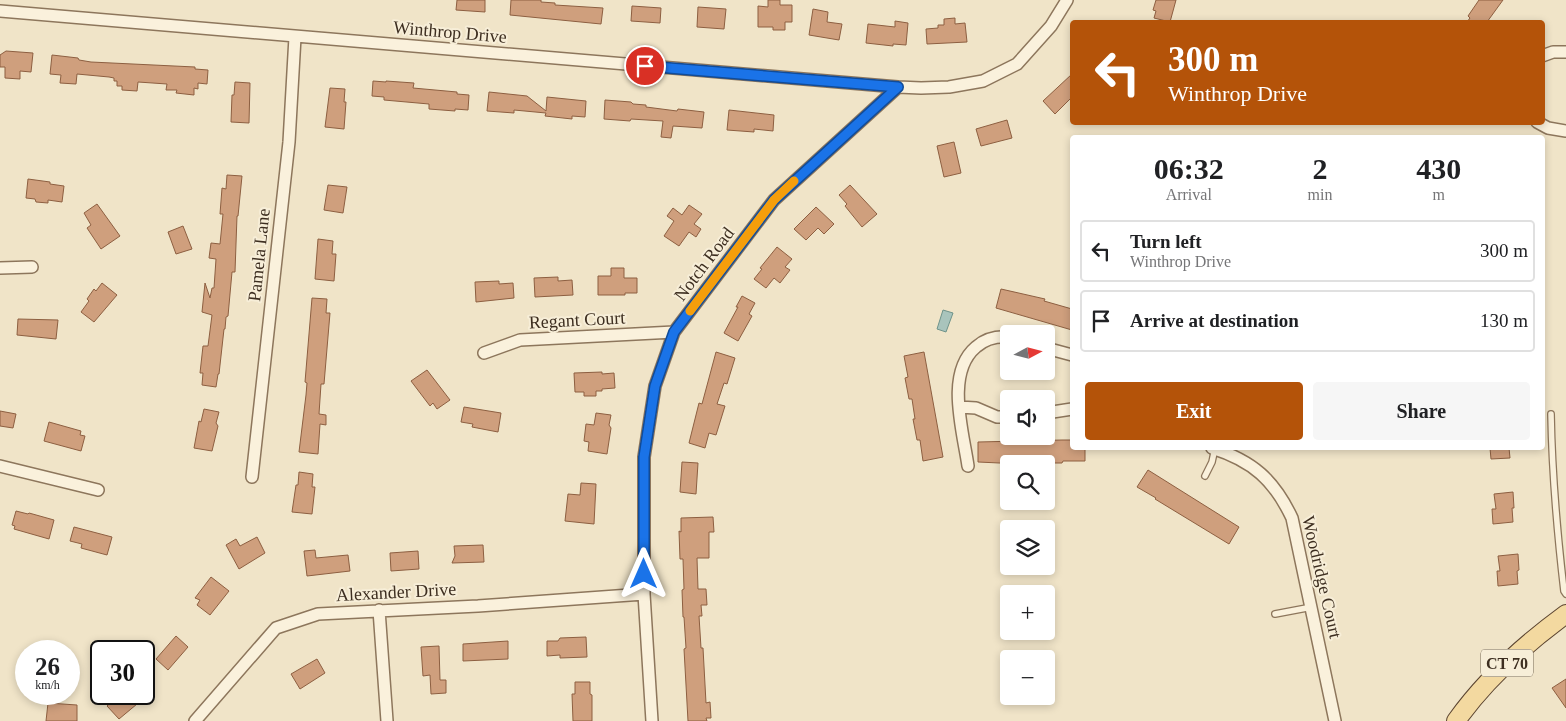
<!DOCTYPE html>
<html lang="en">
<head>
<meta charset="utf-8">
<style>
	:root { --surface:#fff; --page:#f6f6f6; --text:#202124; --muted:#757577; --line:#e0e0e0; --accent:#b45309 }
	body { margin:0; font-family:Georgia,serif; background:var(--page); color:var(--text); height:100vh; display:flex; flex-direction:column; font-size:19px; white-space:nowrap }
	* { box-sizing:border-box; margin:0 }
	p { font-size:16px; color:var(--muted) }
	.icon { flex:none; width:28px; height:28px; fill:none; stroke:currentColor; stroke-width:2; stroke-linecap:round; stroke-linejoin:round }
	.map { position:relative; flex:1; overflow:hidden }
	.drawer { position:absolute; left:1070px; top:135px; width:475px; height:315px; display:flex; flex-direction:column; background:var(--surface); border-radius:5px; box-shadow:0 2px 8px #0003 }
	.drawer>* { flex:none }
	.banner { position:absolute; left:1070px; top:20px; width:475px; height:105px; border-radius:5px; box-shadow:0 2px 8px #0003; background:#b45309; color:#fff; overflow:hidden }
	.needle { width:32px; rotate:83deg }
	.controls { position:absolute; left:1000px; top:325px; display:grid; gap:10px }
	.controls a { display:grid; place-items:center; width:55px; height:55px; border-radius:5px; background:var(--surface); box-shadow:0 2px 8px #0003; font-size:25px }
	.speed { position:absolute; left:15px; top:640px; display:flex; gap:10px; font-size:25px; font-weight:700; text-align:center }
	.speed>* { display:grid; place-content:center; width:65px; height:65px; border-radius:50%; background:var(--surface); box-shadow:0 2px 8px #0003; line-height:1 }
	.speed small { font-size:12px; font-weight:400 }
	.speed .limit { border:2px solid #111; border-radius:8px; background:#fff; color:#111 }
	.pin { position:absolute; display:grid; place-items:center; width:42px; height:42px; color:#fff; margin:-21px; border:2px solid #fff; border-radius:50%; box-shadow:0 1px 5px #0007 }
	.me { position:absolute; width:55px; margin:-28px; rotate:0deg; stroke-linejoin:round; filter:drop-shadow(0 0 4px #0008) }
	.turn { display:flex; align-items:center; gap:18px; height:105px; padding:0 15px; font-size:22px }
	.turn .icon { width:65px; height:65px; stroke-width:2.5 }
	.turn b { display:block; font-size:35px; line-height:42px }
	.eta { display:flex; justify-content:space-evenly; align-items:center; height:85px; text-align:center }
	.eta b { font-size:30px; font-weight:700; line-height:35px }
	.cta { display:flex; gap:10px; margin-top:auto; padding:10px 15px }
	.cta a { flex:1; height:58px; border-radius:5px; background:var(--accent); color:#fff; font-size:20px; font-weight:700; line-height:58px; text-align:center }
	.cta a+a { background:var(--page); color:var(--text) }
	ul { padding:0; list-style:none }
	li { display:flex; align-items:center; gap:15px; height:62px; margin:0 10px 8px; padding:0 5px; border:2px solid var(--line); border-radius:5px }
	li div { flex:1 }
	li b { display:block; font-size:19px }
	li em { font-style:normal }
	.map>svg:first-child { display:block }
</style>
</head>
<body>
<div class="map">
<svg width="1566" height="721" viewBox="0 0 1566 721">
	<rect width="100%" height="100%" fill="#f0e4c8"/>
	<path fill="#a9c4bc" stroke="#6f938a" d="M943,310L953,313L946,332L937,329Z"/>
	<path fill="#cf9f7d" stroke="#8d5f41" d="M457,0H485V12L456,10Z
		M511,0H541V2L555,3V5L603,8L601,24L510,15Z
		M768,0H780V5H792V22H785V30H773V27H758V6L768,7Z
		M1156,0H1176L1170,22L1154,18L1156,11L1153,10Z
		M1479,0H1503L1487,22H1467L1470,18L1468,16Z
		M632,6L661,8L660,23L631,21Z
		M698,7L726,9L724,29L697,27Z
		M813,9L828,12L827,22L842,24L839,40L809,35Z
		M955,18V24L965,23L967,42L927,44L926,29L938,28V25H944V19Z
		M895,21L908,23L906,45L893,44V46L866,43L868,24L895,27Z
		M6,51L33,53L31,72L20,71V79L5,78V67H0V55Z
		M52,55L78,58L79,60L91,62L195,67V69L208,70L207,84L198,83V89L194,88V95L176,93L177,90H166L167,84L138,82L137,91L122,90V86H117V81H114V78L109,77L77,74L76,84L60,83L61,75L50,74Z
		M1072,74V97L1055,114L1043,101Z
		M373,81L386,82V81L414,83L413,88L457,92V94L469,95L468,110L455,109V111L429,109V104L384,100V97L372,96Z
		M235,82L250,83L249,123L231,122L232,95H234Z
		M330,88L345,89L344,102H346L344,129L325,127Z
		M489,92L527,96L546,111L547,97L586,101L585,117L572,116V119L545,116L546,113L514,110V113L487,111Z
		M605,100L631,102L633,104L646,105V107L677,111L678,109L704,112L702,128L673,126L671,138L661,137L663,121L631,119L630,121L604,119Z
		M729,110L774,115L773,131L754,129V132L727,130Z
		M1007,120L1012,138L981,146L976,129Z
		M954,142L961,173L944,177L937,146Z
		M227,175L242,176L238,216H237L235,272H232L228,316L226,317L225,329H224L219,374H218L216,387L202,385L203,373H200L203,346H208L212,315L202,312L205,283L210,298L212,288H214L216,259L209,258L211,243L220,244L223,214H220L222,188L226,189Z
		M28,179L50,182V184L64,186L62,202L48,200V203L36,202L35,199L26,198Z
		M328,185L347,187L343,213L324,210Z
		M850,185L877,214L862,227L845,206L847,204L839,195Z
		M97,204L120,236L101,249L87,228L91,225L84,213Z
		M689,205L702,214L694,224L701,229L696,237L689,232L679,246L664,236L674,221L667,216L673,208L682,215Z
		M816,207L834,224L824,234L818,228L806,240L794,229Z
		M183,226L192,249L176,254L168,232Z
		M318,239L333,241L332,254H336L334,281L315,279Z
		M777,247L792,259L785,267L790,270L780,283L774,278L766,288L754,279L762,269L760,268Z
		M611,268H624V278H637V293H625V295H598V276H611Z
		M558,277V281L572,280L573,295L535,297L534,278Z
		M499,281V284L513,283L514,298L476,302L475,282Z
		M102,283L117,295L94,322L81,312L89,301L87,299L94,289L96,291Z
		M1001,289L1045,299L1044,301L1072,309V330L996,308Z
		M742,296L755,303L749,314L752,316L738,341L724,333L738,307H736Z
		M312,298L327,299L326,313H330L324,384H321L319,414L326,415V425L320,424L318,454L299,452L306,395L307,383L305,382Z
		M18,319L58,320L56,339L17,335Z
		M716,352L735,358L727,384L724,383L717,404L725,406L716,435L709,433L705,448L689,443L699,403L702,404Z
		M924,352L943,457L923,461L920,440H917L913,419H915L912,399H909L905,378L908,377L904,356Z
		M427,370L450,400L437,409L433,403L430,406L411,381Z
		M602,372V374L614,373L615,388L602,389V391H596V396H584V392H575L574,373Z
		M464,407L501,413L498,432L472,427L473,424L461,422Z
		M204,409L219,412L216,423L218,426L212,451L194,448L199,421L201,422Z
		M0,411L16,414L13,428L0,426Z
		M596,413L611,415L609,425L611,428L607,454L588,451L589,442L584,441L586,424L594,425Z
		M49,422L81,431L80,435L85,436L81,451L44,441Z
		M1062,440H1072V448H1085V461H1063L1062,463H1042V461H1021V464L978,462V442Z
		M1490,448H1509L1510,458L1491,459Z
		M682,462L698,463L696,494L680,492Z
		M1148,470L1239,527L1229,544L1155,499L1156,498L1137,487Z
		M299,472L313,474L312,487H315L312,514L292,512L296,485H298Z
		M581,483L596,484L594,524L565,521L568,494L580,495Z
		M1513,492L1514,508H1512L1513,522L1493,524L1492,509H1496L1494,494Z
		M16,511L28,514L29,513L54,520L49,539L14,529L15,526L12,525Z
		M713,517L714,532H709V558H697L698,589H706L707,605H701L702,616H699L701,648H703L706,703L710,702L711,718H706L707,721H688L684,649L686,648L684,617H683L682,590L684,589L683,559H680L679,531L681,532V518Z
		M74,527L112,537L107,555L81,548L82,544L70,541Z
		M257,537L265,553L239,569L226,545L236,539L240,546Z
		M483,545L484,562L452,563L455,556L454,546Z
		M315,550L316,558L348,555L350,571L307,576L304,551Z
		M418,551L419,569L391,571L390,553Z
		M1518,554L1519,570L1517,571L1518,584L1498,586L1497,571H1500L1498,556Z
		M211,577L229,591L210,615L197,605L200,600L195,598Z
		M176,636L188,647L168,670L156,659Z
		M586,637L587,657L560,658V655L547,656V641H558L560,638Z
		M508,641V659L463,661V644Z
		M439,646L440,680H446V693L431,694L430,675L423,676L421,647Z
		M317,659L325,673L300,689L291,674Z
		M1566,679V708L1552,688Z
		M575,682H590V694L592,695V721H573L572,694H575Z
		M120,694H138L143,699L119,719L107,706Z
		M48,703L77,705V721H46Z"/>
	<g fill="none" stroke-linecap="round" stroke-linejoin="round">
		<defs>
			<path id="service" d="M1551,414C1552,473 1557,531 1564,591L1566,594
				M1205,476L1212,462L1215,448
				M1275,614L1312,607"/>
			<path id="minor" d="M0,11L898,87
				M1542,56L1553,52H1566
				M1537,122L1548,128L1566,131
				M0,268L32,267
				M1046,348L1072,355
				M484,353L520,340L674,332
				M959,407L976,408L997,417H1009
				M1046,413L1072,409
				M1212,448C1253,461 1274,480 1292,518L1335,721
				M0,466L98,490
				M968,466C963,431 945,373 976,347C985,339 997,336 1009,337
				M252,477L289,142L295,37
				M379,610L387,721
				M195,721L276,628L318,614L478,606L644,594
				M652,721L644,594V457L655,386L674,332L774,200L898,87L921,88L949,87L983,81L1017,64L1051,26L1067,0"/>
			<path id="primary" d="M1456,721C1486,679 1525,644 1566,614"/>
		</defs>
		<use href="#service" stroke="#8d765c" stroke-width="8"/>
		<use href="#minor" stroke="#8d765c" stroke-width="14"/>
		<use href="#primary" stroke="#5b4430" stroke-width="20"/>
		<use href="#service" stroke="#faf1dc" stroke-width="5.5"/>
		<use href="#minor" stroke="#faf1dc" stroke-width="11"/>
		<use href="#primary" stroke="#f3d9a0" stroke-width="18"/>
	</g>
	<g fill="none" stroke-linecap="round" stroke-linejoin="round">
		<defs>
			<path id="route" d="M644,574V457L655,386L674,332L774,200L898,87L645,66"/>
		</defs>
		<use href="#route" stroke="#114b97" stroke-width="12"/>
		<use href="#route" stroke="#1a73e8" stroke-width="9"/>
		<path stroke="#f59e0b" stroke-width="9" d="M690,311L774,200L794,181"/>
	</g>
	<g text-anchor="middle" stroke-width="4" stroke-linejoin="round" paint-order="stroke">
		<rect fill="#f7eed8" stroke="#756857" stroke-width="1" x="1481" y="649.5" width="52" height="27" rx="4"/>
		<g font-size="16" font-weight="bold" fill="#3d2e20">
			<text x="1507" y="669">CT 70</text>
		</g>
		<g font-size="18" fill="#3d2e20" stroke="#f7eed8">
			<text transform="translate(450 32) rotate(5)" y="6">Winthrop Drive</text>
			<text transform="translate(259 255) rotate(-84)" y="6">Pamela Lane</text>
			<text transform="translate(704 264) rotate(-53)" y="6">Notch Road</text>
			<text transform="translate(577 320) rotate(-3)" y="6">Regant Court</text>
			<text transform="translate(1322 577) rotate(77)" y="6">Woodridge Court</text>
			<text transform="translate(396 592) rotate(-3)" y="6">Alexander Drive</text>
		</g>
	</g>
</svg>
<div class="controls">
<a><svg class="needle" viewBox="-14 -14 28 28"><path d="M0-13l5 13h-10z" fill="#e53935"/><path d="M0 13l5-13h-10z" fill="#757577"/></svg></a>
<a><svg class="icon" aria-label="sound" viewBox="0 0 24 24"><path d="M4 9h4l5-4v14l-5-4H4zM17 9q2 3 0 6"/></svg></a>
<a><svg class="icon" aria-label="search" viewBox="0 0 24 24"><circle cx="10" cy="10" r="6"/><path d="M15 15l6 6"/></svg></a>
<a><svg class="icon" aria-label="layers" viewBox="0 0 24 24"><path d="M12 4l9 5-9 5-9-5zM3 14l9 5 9-5"/></svg></a>
<a>+</a>
<a>−</a>
</div>
<div class="speed"><div>26<small>km/h</small></div><div class="limit">30</div></div>
<div class="pin" style="left:645px;top:66px;background:#d93025"><svg class="icon" aria-label="arrive" viewBox="0 0 24 24"><path d="M6 21V4h12l-3 4 3 4H6"/></svg></div>
<svg class="me" style="left:644px;top:574px" viewBox="-20 -20 40 40"><path d="M0-17L14 15 0 8-14 15z" fill="#1a73e8" stroke="#fff" stroke-width="4"/></svg>
<div class="banner">
<div class="turn"><svg class="icon" aria-label="left" viewBox="0 0 24 24"><path d="M17 20v-9H6M10 6l-5 5 5 5"/></svg><div><b>300 m</b>Winthrop Drive</div></div>
</div>
<section class="drawer">
<div class="eta">
<div><b>06:32</b><p>Arrival</p></div>
<div><b>2</b><p>min</p></div>
<div><b>430</b><p>m</p></div>
</div>
<ul>
<li><svg class="icon" aria-label="left" viewBox="0 0 24 24"><path d="M17 20v-9H6M10 6l-5 5 5 5"/></svg><div><b>Turn left</b><p>Winthrop Drive</p></div><em>300 m</em></li>
<li><svg class="icon" aria-label="arrive" viewBox="0 0 24 24"><path d="M6 21V4h12l-3 4 3 4H6"/></svg><div><b>Arrive at destination</b></div><em>130 m</em></li>
</ul>
<div class="cta"><a>Exit</a><a>Share</a></div>
</section>
</div>
</body>
</html>
